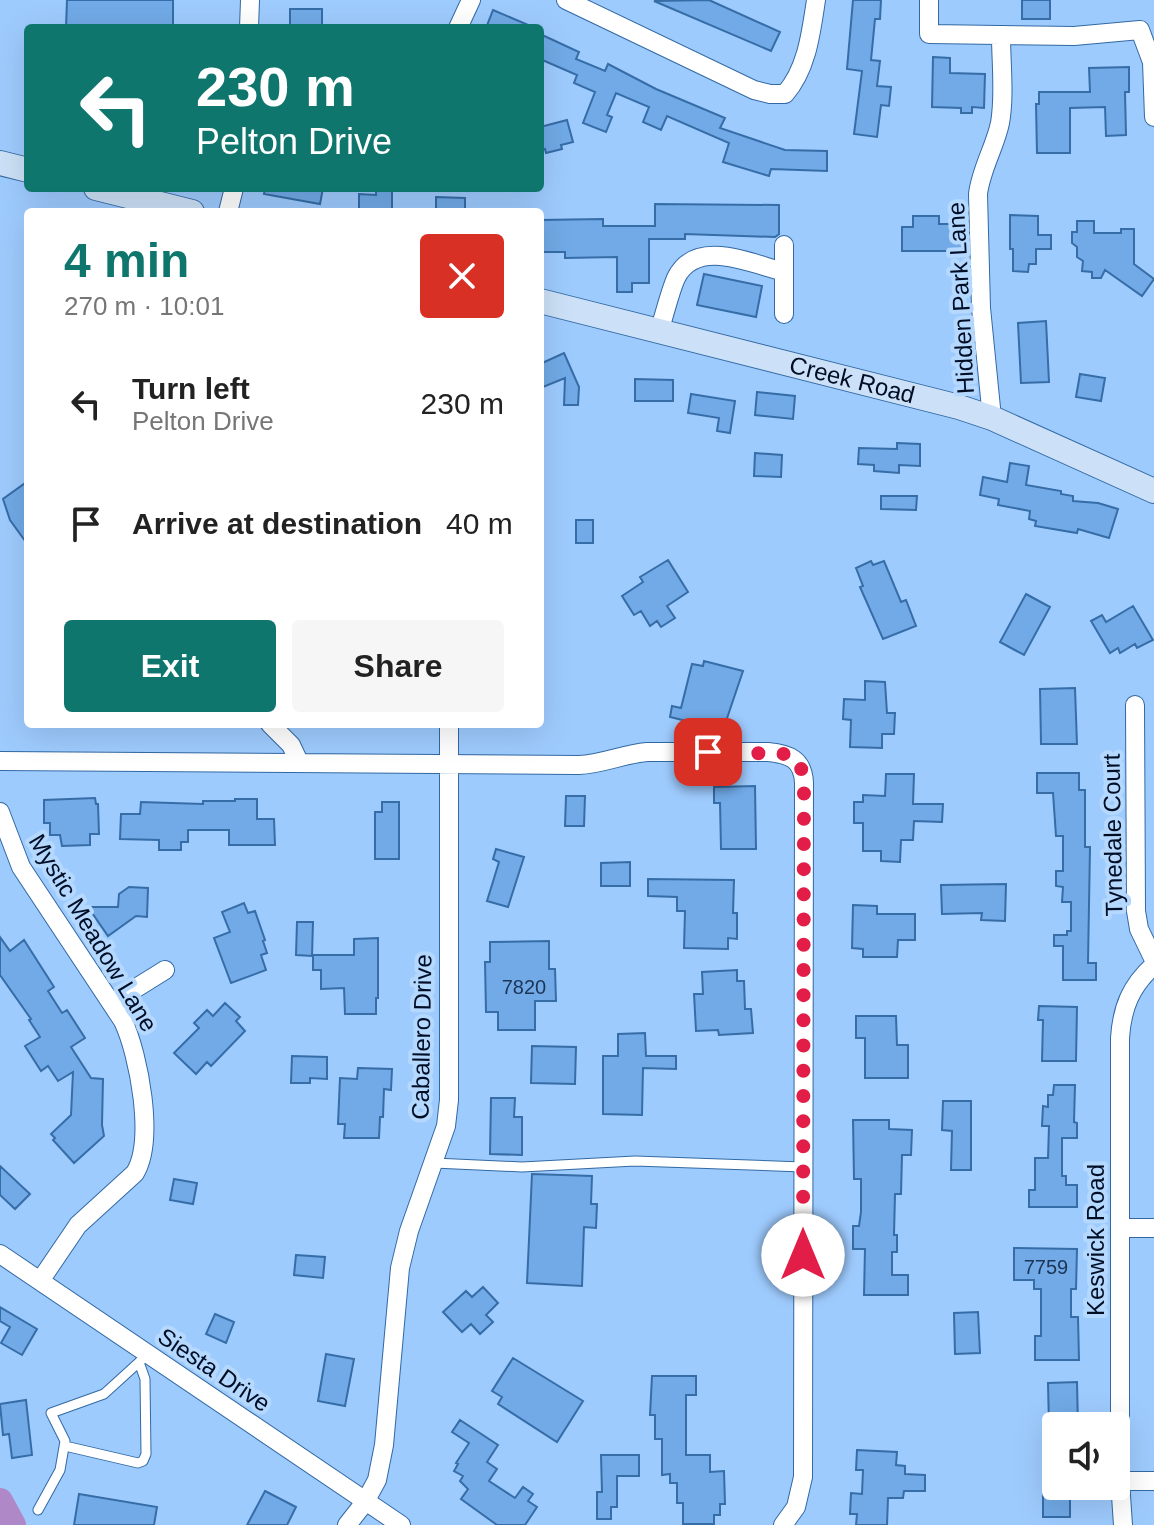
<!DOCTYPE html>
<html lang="en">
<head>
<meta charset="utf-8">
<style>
	:root { --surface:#fff; --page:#f6f6f6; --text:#222; --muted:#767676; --accent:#0f766e }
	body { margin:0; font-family:Helvetica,sans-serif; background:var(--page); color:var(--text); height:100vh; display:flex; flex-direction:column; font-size:30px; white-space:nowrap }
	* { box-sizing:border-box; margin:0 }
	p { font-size:26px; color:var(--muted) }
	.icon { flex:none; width:44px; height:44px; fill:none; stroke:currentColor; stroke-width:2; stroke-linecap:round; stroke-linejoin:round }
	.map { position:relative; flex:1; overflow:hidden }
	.sheet { position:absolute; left:24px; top:208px; width:520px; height:520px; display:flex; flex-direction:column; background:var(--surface); border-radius:8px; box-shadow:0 8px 32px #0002 }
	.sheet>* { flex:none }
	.guide { position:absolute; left:24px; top:24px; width:520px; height:168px; border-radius:8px; box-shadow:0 8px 32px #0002; background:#0f766e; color:#fff; overflow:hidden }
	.tools { position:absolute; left:1042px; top:1412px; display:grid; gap:16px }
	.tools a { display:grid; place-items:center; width:88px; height:88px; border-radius:8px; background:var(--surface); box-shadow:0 8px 32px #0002; font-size:40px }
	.pin { position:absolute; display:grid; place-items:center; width:68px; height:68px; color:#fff; margin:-34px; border-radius:16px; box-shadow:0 4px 12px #0006 }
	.me { position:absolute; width:88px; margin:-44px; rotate:0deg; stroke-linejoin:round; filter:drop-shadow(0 0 6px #0008) }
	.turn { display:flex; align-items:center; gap:28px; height:168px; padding:0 40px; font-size:36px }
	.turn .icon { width:104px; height:104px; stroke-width:2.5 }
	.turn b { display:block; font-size:56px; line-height:68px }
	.round { display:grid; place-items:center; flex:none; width:84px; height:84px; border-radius:8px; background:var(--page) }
	.summary { display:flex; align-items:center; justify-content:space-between; height:136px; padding:0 40px }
	h1 { font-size:48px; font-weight:700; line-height:60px; color:var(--accent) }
	.button { display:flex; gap:16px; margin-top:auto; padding:16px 40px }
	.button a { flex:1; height:92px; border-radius:8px; background:var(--accent); color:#fff; font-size:32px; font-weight:700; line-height:92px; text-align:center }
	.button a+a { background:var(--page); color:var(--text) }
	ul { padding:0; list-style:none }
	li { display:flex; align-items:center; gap:24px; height:120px; padding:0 40px }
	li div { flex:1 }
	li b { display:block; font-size:30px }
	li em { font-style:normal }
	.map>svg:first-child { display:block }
</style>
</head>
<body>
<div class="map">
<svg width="1154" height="1525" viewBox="0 0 1154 1525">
	<rect width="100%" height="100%" fill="#9ecbfe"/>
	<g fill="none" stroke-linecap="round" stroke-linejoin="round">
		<path stroke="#af88c8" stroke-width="26" d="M0,1501L13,1525"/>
	</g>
	<path fill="#71aae7" stroke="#366da7" stroke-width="2" d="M67,0H173V28H66Z
		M709,0L780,32L771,51L654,1Z
		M853,0H881L880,19H875L871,60L880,61L877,86L891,87L889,106L881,105L877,137L854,134L862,71L847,69Z
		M1022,0H1050V19H1022Z
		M290,9H322V28L290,26Z
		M493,10L535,28H486Z
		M540,34L579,52L576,59L605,71L608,64L656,89L725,118L720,128L785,150L827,151V171L771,169L769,176L723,162L729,143L667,116L661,130L643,122L649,107L616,93L607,115L612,117L606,132L583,123L595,92L574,83L577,75L540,59Z
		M933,57L950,58V73L985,74L984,108L972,107V113H961V108L932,107Z
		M1129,67V92H1125L1126,135L1106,136L1105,107L1070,108V153H1037L1036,104H1039V92H1090L1089,68Z
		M567,120L573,142L561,145L562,149L546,153L545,149L540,150V127Z
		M265,188H323L320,204L264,194Z
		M376,188H392V212H359V194L376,195Z
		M436,197L465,198V212H436Z
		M655,204L779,205V234L775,237L685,234V239H649V283H632V292H617V257L565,258V252H540V220L603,219V226H655Z
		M1010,215L1038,216V235H1051V249H1036V264H1029L1028,272L1013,271V249H1010Z
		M913,216H939V224H961V251H902V227H913Z
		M1077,221H1094V233H1121V229H1134V264L1154,279L1142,296L1105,270L1101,278H1092V272L1082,271L1083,261L1077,257V247L1072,243V232H1077Z
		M704,274L762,286L756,317L697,305Z
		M1046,321L1049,382L1021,383L1018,323Z
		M564,353L579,387L578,405H564L565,378L543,387L540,379V364Z
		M1080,374L1105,378L1101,401L1076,397Z
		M635,379L673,380V401H635Z
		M757,392L795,396L793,419L755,415Z
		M691,394L735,401L730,433L717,431L719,418L688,413Z
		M897,443L920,444V466L899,465V473L874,471V465L858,464L859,448L897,449Z
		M755,453L782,455L781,477L754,476Z
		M1010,463L1029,466L1026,485L1061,491V494L1073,496V501L1098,503L1118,509L1109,538L1078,529L1077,533L1035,526L1036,521L1029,519L1030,511L998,505L999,499L980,495L983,477L1007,482Z
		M28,481V545L10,520L3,499Z
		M881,496H917L916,510L881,509Z
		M576,520H593V543H576Z
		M668,560L688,592L667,606L675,618L661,627L657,621L650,626L641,611L634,615L622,596L643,582L640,577Z
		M871,561L873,565L884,561L901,602L906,600L916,626L883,639L860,587L863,586L856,568Z
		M1026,594L1050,607L1024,655L1000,642Z
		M1133,606L1153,640L1137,648L1135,644L1120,653L1118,648L1110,653L1091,621L1102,615L1106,622Z
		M704,661L743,671L723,730L670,717L672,706L681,708L692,664L703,666Z
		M865,681L885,682L887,713H895L894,734H882V748L850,747L851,720L843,719L844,699L865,700Z
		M1075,688L1077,744H1041L1040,689Z
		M1037,773H1079V790H1085V847H1090L1088,963H1096V980H1063V946H1054V935H1067V931H1071V902H1062L1063,887L1056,886V871H1063V836H1056L1053,793H1037Z
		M886,774H914L913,804H943L942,822L914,821L913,840H901L900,862L881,861V851H863V823H854V802H863V795L885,796Z
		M755,786L756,849H721L720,803H714V787Z
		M566,796H585L584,826H565Z
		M95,798L96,804H98L99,834H90V845L62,846L60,835H50V823H44V800Z
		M235,799H257V819H274L275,845H229V830H188V842H181V850H159V840L120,839L121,814H140L141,802L203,804V801H235Z
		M382,802H399V859H375V812H382Z
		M496,849L524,857L508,907L487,901L499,862L493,859Z
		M630,862V886H601V863Z
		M648,879L734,880L733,913H737V939L728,938V949L684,948L685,911H677V897L648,896Z
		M1006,884L1005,921L981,920L982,913L942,914L941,885Z
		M129,887L148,888L147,917L136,916L108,936L88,907H118L119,894Z
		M244,903L248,913L255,911L265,940L263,941L267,953L261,955L266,970L231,983L214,938L230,932L222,912Z
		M853,905L877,906V914H915V940H898L897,957H863V949L852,948Z
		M297,922H313L312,956L296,955Z
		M0,937L10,951L24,940L54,987L48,991L62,1013L67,1010L85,1038L71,1047L91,1078L103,1079L102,1125L104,1136L74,1163L53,1140L55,1138L51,1134L71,1115L73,1072L58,1081L48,1066L41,1071L25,1046L40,1037L29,1020L31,1019L0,975Z
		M378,938V998H376V1014H345L344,988L321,989V970H313V955H354V939Z
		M549,941V969H555L556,1001H535V1030H498V1012H486L485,962H490V942Z
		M737,970V981H744L745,1009H751L753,1033L719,1035L718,1030L696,1031L694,994H703L702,972Z
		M225,1003L240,1017L236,1021L245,1031L211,1066L207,1062L196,1074L174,1053L199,1028L194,1023L207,1010L213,1016Z
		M1039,1006L1077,1007L1076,1061H1042L1043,1020H1038Z
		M856,1016H896L897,1045H908V1078H865V1038H856Z
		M645,1033L646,1056H676V1069L643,1068L642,1115L603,1114V1056H618V1034Z
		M532,1046L576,1047L575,1084L531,1083Z
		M292,1056L327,1057V1079L310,1078V1083H291Z
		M358,1068L392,1069L391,1090L384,1089L383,1117H380L379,1138H344L345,1124H338L340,1078L357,1079Z
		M1054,1085H1075L1074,1122L1077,1123V1138H1062V1176H1066V1185H1077V1207H1029V1190H1035V1158H1048L1049,1126H1042L1043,1106L1048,1107V1095H1053Z
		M491,1098H515L514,1117H522V1155L490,1154Z
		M943,1101H971V1170H951L952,1131L942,1130Z
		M853,1120H889V1129L912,1130L911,1155H902L901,1194H895L894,1235H897V1252H892V1275H908V1295H864L865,1249H853V1226H859L861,1212V1179H854Z
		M0,1166L30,1194L15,1209L0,1195Z
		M532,1174L592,1176L591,1204H597L596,1228L584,1227L582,1286L527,1283Z
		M174,1179L197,1183L193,1204L170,1200Z
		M1014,1248L1077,1249L1076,1289H1071V1317H1078L1079,1360H1035V1336H1041V1289H1034V1280H1014Z
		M296,1255L325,1257L323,1278L294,1275Z
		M483,1287L498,1303L486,1315L493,1322L480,1334L471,1324L462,1332L443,1312L466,1291L472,1297Z
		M0,1307L37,1329L22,1355L1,1343L10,1327L0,1321Z
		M978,1312L980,1353L955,1354L954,1313Z
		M215,1314L234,1322L226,1343L206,1334Z
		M326,1354L354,1359L345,1406L318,1401Z
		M513,1358L583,1401L557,1442L498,1404L502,1397L492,1391Z
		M652,1376H696V1395H686V1455H710V1472L724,1471L725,1504H720V1515H714V1524H683V1503H677V1483H670V1474L662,1475V1439H655V1415H650Z
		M1077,1382L1078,1426H1049L1048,1383Z
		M26,1400L32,1455L12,1458L9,1434L3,1435L0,1404Z
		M460,1420L498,1445L487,1462L497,1469L489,1481L515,1498L523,1487L533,1494L528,1501L537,1507L525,1525H497L461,1499L468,1489L460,1481L463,1476L454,1471L458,1464L456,1463L469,1443L452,1432Z
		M857,1450L897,1452L896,1465L905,1466V1474L925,1475V1491H904L903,1498H888L887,1525H856L857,1514H850L851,1493L862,1494L863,1470H856Z
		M601,1455H639V1476H617V1507H611V1519H597V1492H602Z
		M1043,1474H1056V1486H1070V1517H1043Z
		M265,1491L296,1507L287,1525H247Z
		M79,1494L157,1507L154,1525H74Z"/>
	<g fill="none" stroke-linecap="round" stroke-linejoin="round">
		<defs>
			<path id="lane" d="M434,1163L522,1167L635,1161L803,1167
				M65,1446L138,1463L143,1461L146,1454L145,1379L139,1362
				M38,1510L60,1470L65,1441L51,1413L104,1394L148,1354"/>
			<path id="street" d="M566,0L754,90L770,94H785C807,69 811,33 816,0
				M929,0V34L1074,36L1140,30L1152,62L1154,117
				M249,28L250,0
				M458,28L471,0
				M228,212L234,188
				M784,245V314
				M659,331C665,314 669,294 676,278C696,237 752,264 784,272
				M992,418L981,308L978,194C981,169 995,147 1000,123C1005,95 1001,63 1001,35
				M1135,705L1136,911L1139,929L1154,960
				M270,724L291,745L299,762
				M0,761L579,765C603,764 623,754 647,752H768C789,754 803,759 804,783L803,1477L796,1507L783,1525
				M0,812L21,867L123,1021C139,1055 155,1140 135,1173L78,1225L40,1281
				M112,1003L165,970
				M1120,1228H1154
				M0,1254L401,1525
				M1120,1481H1154
				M347,1525L365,1502L377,1480L384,1445L400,1268L409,1231L446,1126L449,1100V724
				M1123,1525L1120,1481V1038C1122,1007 1131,986 1154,965"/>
			<g id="secondary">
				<path d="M0,163L28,170"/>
				<path d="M96,188L192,212"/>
				<path id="s1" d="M540,301L959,407L992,418L1154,491"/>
			</g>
		</defs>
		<use href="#lane" stroke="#3269a3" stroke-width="11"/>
		<use href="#street" stroke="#3269a3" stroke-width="20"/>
		<use href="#secondary" stroke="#3269a3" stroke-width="26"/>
		<use href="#lane" stroke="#fff" stroke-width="9"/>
		<use href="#street" stroke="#fff" stroke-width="18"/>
		<use href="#secondary" stroke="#cce1f7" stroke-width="24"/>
	</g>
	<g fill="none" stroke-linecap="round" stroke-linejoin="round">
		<path stroke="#e11d48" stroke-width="14" stroke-dasharray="0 25.2" d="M708,752L788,754L795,758L804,774L803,1255"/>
	</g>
	<g text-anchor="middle" stroke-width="8" stroke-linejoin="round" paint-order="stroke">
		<g font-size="20" fill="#1c3556">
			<text x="524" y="994">7820</text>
			<text x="1046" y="1274">7759</text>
		</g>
		<g font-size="24" fill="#000e25" stroke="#b5d8fe">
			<text transform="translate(961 298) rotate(-93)" y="8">Hidden Park Lane</text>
			<text dy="8" stroke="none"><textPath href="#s1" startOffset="322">Creek Road</textPath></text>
			<text transform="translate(1113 835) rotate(-91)" y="8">Tynedale Court</text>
			<text transform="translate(93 933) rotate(59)" y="8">Mystic Meadow Lane</text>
			<text transform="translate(422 1037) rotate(-89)" y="8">Caballero Drive</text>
			<text transform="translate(1096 1240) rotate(-90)" y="8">Keswick Road</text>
			<text transform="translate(214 1370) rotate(34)" y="8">Siesta Drive</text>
		</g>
	</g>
</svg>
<div class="tools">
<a><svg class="icon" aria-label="sound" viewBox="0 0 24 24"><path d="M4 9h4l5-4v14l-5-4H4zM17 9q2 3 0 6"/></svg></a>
</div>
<div class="pin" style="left:708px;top:752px;background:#d93025"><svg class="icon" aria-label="arrive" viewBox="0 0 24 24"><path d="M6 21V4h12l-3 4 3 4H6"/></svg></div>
<svg class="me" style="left:803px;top:1255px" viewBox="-20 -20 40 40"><circle r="19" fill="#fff"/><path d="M0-13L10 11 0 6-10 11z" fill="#e11d48"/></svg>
<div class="guide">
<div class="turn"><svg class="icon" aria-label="left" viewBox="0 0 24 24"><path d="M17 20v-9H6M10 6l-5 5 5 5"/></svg><div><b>230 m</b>Pelton Drive</div></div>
</div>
<section class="sheet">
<div class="summary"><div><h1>4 min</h1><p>270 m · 10:01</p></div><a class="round" style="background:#d93025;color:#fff"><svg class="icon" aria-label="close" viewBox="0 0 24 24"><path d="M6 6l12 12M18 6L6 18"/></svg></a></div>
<ul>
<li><svg class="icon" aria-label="left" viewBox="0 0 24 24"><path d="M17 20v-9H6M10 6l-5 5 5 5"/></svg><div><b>Turn left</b><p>Pelton Drive</p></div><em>230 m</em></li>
<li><svg class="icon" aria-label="arrive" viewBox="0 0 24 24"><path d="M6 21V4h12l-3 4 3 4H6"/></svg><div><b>Arrive at destination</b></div><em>40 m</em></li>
</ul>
<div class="button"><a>Exit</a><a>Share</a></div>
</section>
</div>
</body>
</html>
